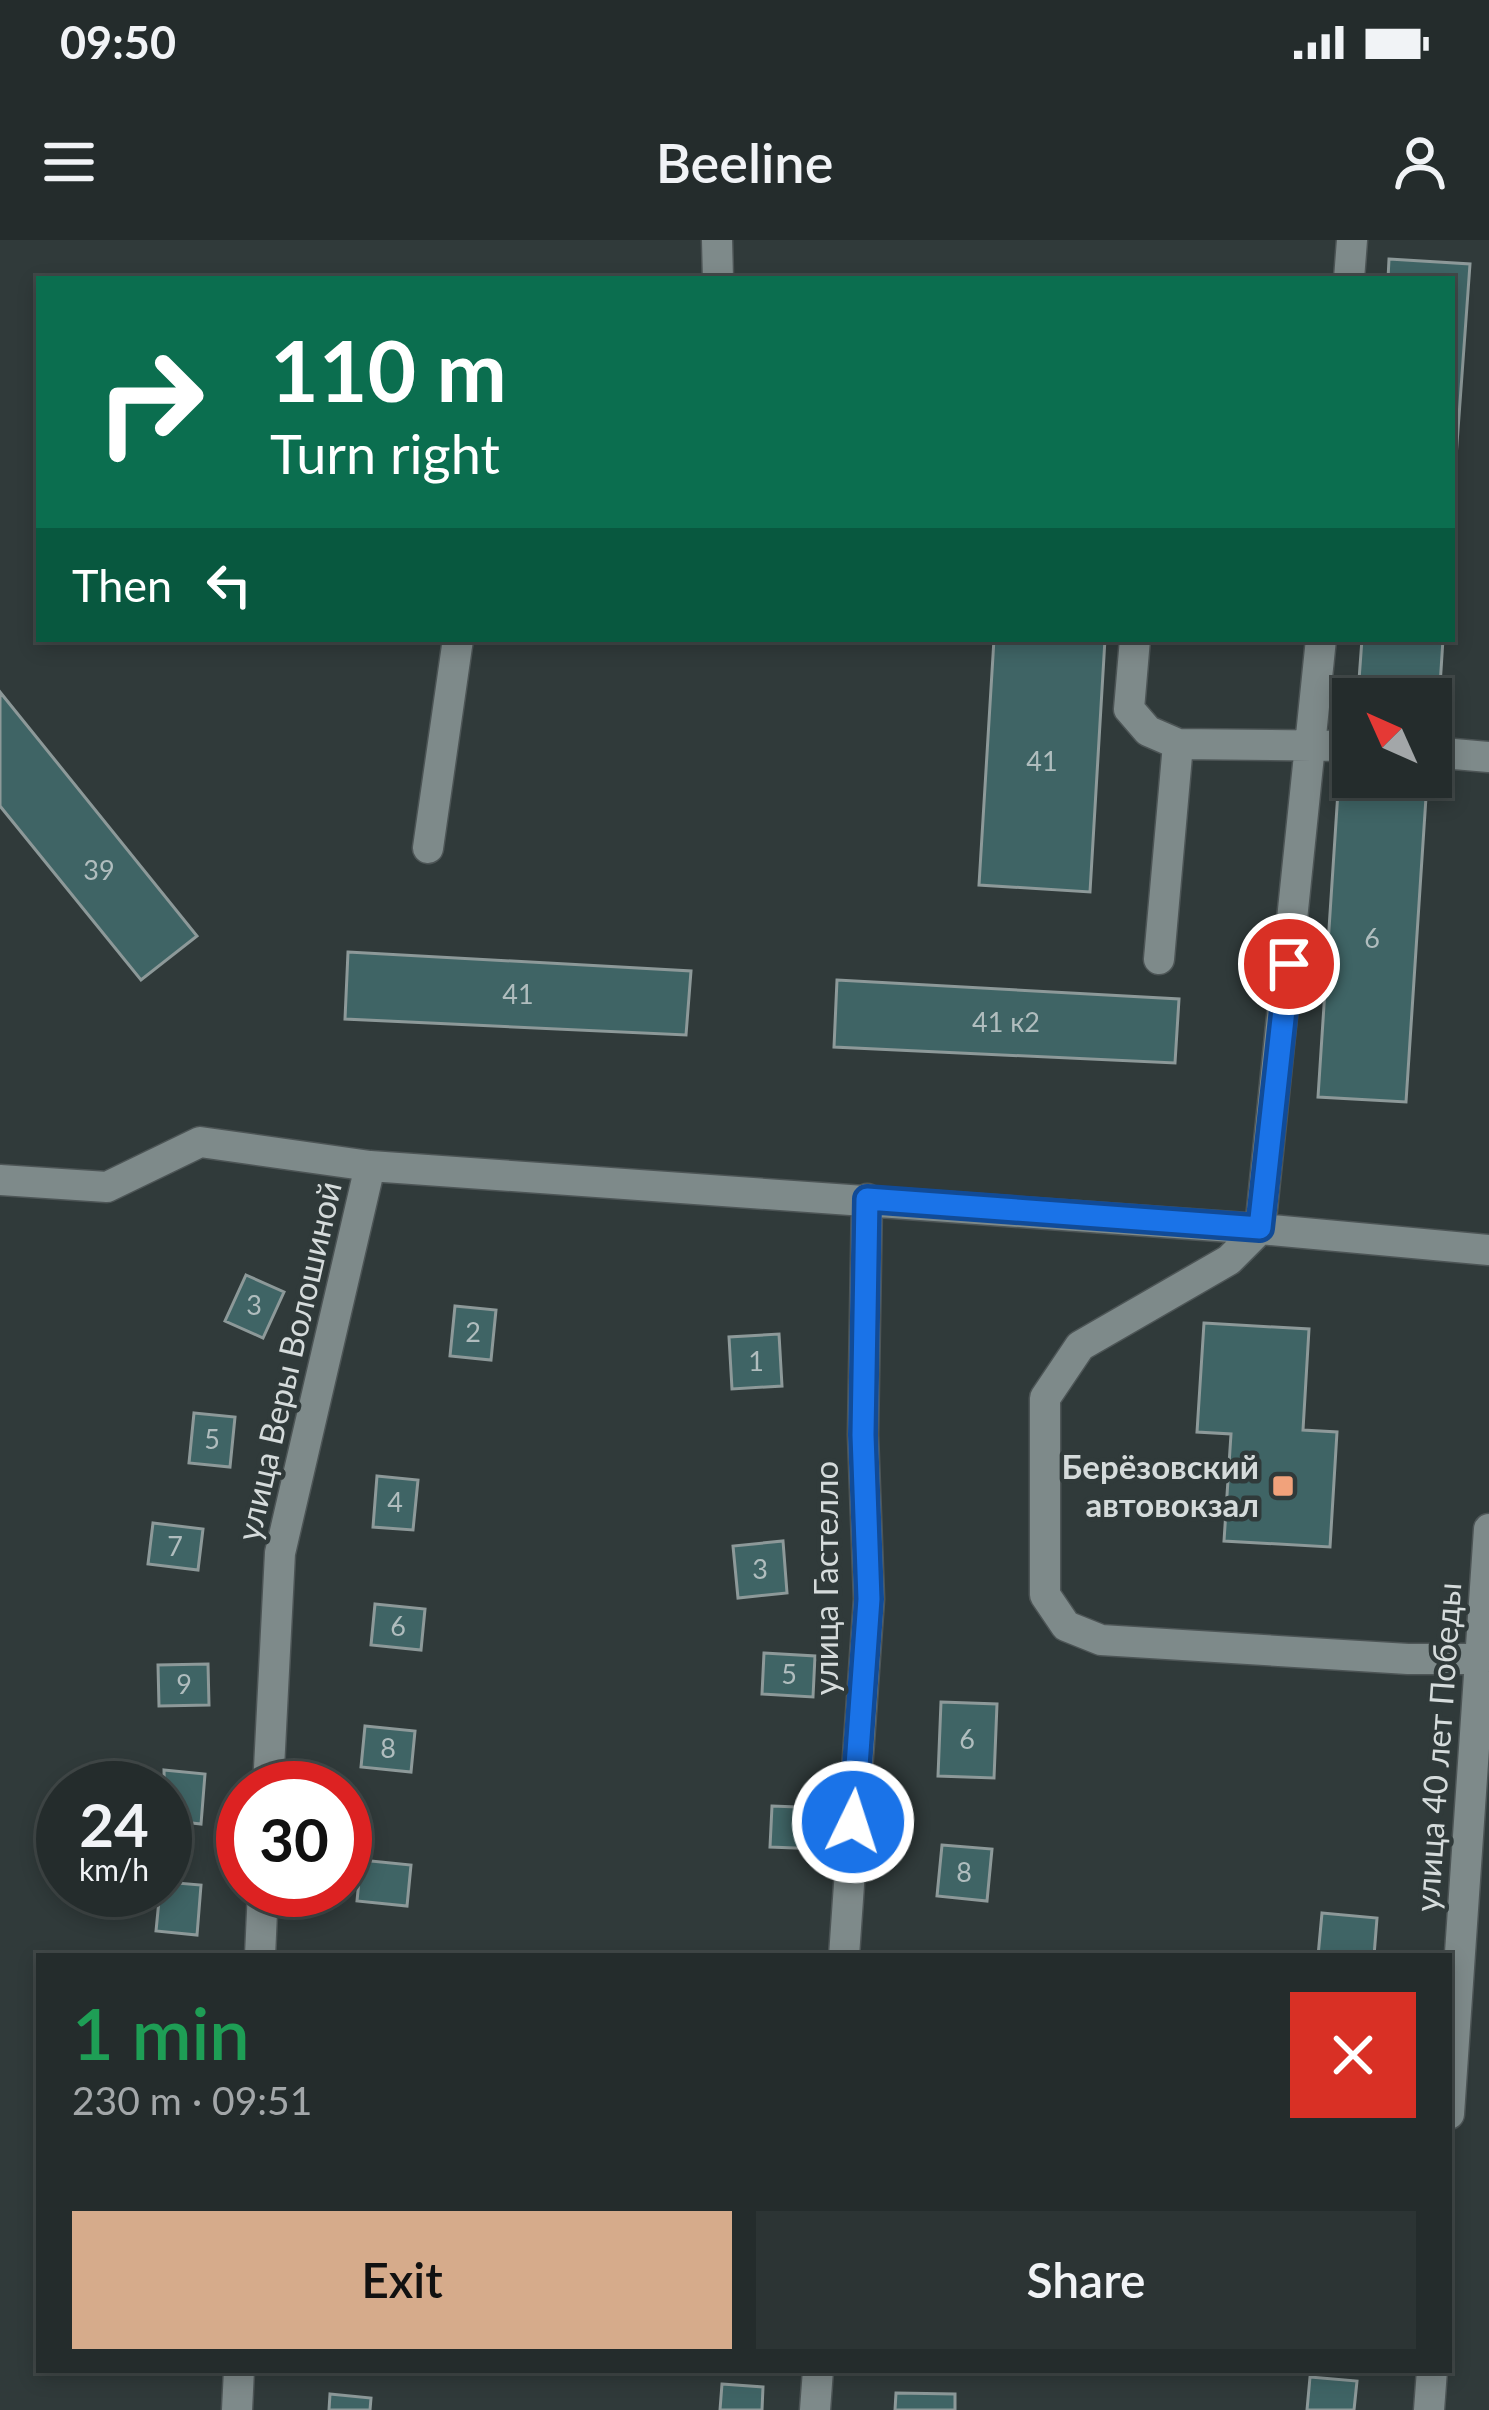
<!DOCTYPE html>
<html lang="en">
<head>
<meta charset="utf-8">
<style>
	:root { --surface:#242c2c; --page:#2c3434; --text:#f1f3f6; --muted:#a3a7a9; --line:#414848; --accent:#d6ab8b }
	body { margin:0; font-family:Lato,sans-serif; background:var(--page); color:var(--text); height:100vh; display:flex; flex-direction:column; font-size:45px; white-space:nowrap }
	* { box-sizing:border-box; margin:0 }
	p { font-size:39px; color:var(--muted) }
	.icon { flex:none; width:66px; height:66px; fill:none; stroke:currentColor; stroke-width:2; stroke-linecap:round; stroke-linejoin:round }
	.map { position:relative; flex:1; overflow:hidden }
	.side { position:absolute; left:36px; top:1713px; width:1416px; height:420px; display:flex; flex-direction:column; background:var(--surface); border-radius:0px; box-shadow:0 6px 18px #0003,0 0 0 3px var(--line) }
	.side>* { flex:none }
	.guide { position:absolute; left:36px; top:36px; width:1419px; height:366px; border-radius:0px; box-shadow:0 6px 18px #0003,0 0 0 3px var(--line); background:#0b6e4f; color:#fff; overflow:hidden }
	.needle { width:78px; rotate:315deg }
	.tools { position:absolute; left:1332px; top:438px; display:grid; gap:24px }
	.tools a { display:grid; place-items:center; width:120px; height:120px; border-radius:0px; background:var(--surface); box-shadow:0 6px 18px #0003,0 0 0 3px var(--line); font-size:60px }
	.speed { position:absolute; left:36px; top:1521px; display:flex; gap:24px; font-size:60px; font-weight:700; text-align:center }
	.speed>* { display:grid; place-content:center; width:156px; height:156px; border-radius:50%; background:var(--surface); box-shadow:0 6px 18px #0003,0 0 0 3px var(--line); line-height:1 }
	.speed small { font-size:30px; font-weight:400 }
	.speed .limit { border:18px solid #d22; background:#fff; color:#111 }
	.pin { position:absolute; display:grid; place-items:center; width:102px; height:102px; color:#fff; margin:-51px; border:6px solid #fff; border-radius:50%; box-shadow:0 3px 12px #0007 }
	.me { position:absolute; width:132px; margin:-66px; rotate:4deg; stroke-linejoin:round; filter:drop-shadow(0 0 9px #0008) }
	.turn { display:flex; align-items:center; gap:42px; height:252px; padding:0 36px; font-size:54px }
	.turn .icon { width:156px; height:156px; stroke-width:2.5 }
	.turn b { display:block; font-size:84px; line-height:102px }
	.then { display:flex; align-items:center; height:114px; padding:0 36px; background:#0003; gap:24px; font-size:45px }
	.round { display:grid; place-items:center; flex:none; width:126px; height:126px; border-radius:0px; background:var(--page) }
	.summary { display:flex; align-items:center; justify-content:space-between; height:204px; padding:0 36px }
	h1 { font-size:72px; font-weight:600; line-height:90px; color:#1e9e55 }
	.button { display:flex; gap:24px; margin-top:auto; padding:24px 36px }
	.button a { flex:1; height:138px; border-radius:0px; background:var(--accent); color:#111; font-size:48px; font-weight:600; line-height:138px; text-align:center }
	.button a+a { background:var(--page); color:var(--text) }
	.status { display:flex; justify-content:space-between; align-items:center; height:84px; padding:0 60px; background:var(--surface); direction:ltr }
	.status svg { height:33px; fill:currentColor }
	header { display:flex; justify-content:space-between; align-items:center; height:156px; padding:0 36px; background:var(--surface); font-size:54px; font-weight:600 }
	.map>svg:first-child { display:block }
</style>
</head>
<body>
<div class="status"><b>09:50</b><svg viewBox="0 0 49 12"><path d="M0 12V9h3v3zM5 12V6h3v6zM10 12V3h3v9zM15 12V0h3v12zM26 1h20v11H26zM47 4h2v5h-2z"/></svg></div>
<header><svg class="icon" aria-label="menu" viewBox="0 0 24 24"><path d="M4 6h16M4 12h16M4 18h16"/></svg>Beeline<svg class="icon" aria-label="person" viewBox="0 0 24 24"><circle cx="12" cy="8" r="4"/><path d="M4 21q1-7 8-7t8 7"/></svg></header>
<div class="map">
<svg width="1489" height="2170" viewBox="0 0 1489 2170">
	<rect width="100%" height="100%" fill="#303a3a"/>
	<path fill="#3f6465" stroke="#8d9999" stroke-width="3" d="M1389,19L1470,24L1452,273V39H1388Z
		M994,399H1105L1090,652L979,645Z
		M1362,399H1443L1440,446L1359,440Z
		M0,452L197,696L141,740L0,566Z
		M1339,536L1427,542L1406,862L1318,857Z
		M348,712L691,731L686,795L345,779Z
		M837,740L1179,759L1175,823L834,807Z
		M246,1035L284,1052L263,1098L225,1081Z
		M455,1066L496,1070L491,1120L450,1116Z
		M1204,1083L1309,1089L1303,1190L1337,1192L1330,1307L1224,1301L1231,1194L1197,1192Z
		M779,1094L782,1146L732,1149L729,1097Z
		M194,1173L235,1177L230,1227L189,1223Z
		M377,1236L418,1240L413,1290L373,1287Z
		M153,1283L203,1289L198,1330L148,1324Z
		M783,1301L787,1353L738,1358L733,1306Z
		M375,1364L425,1369L421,1410L371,1405Z
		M764,1413L815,1416L813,1457L762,1454Z
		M208,1424L209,1465L159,1466L158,1425Z
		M941,1462L997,1464L994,1538L938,1536Z
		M365,1486L415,1491L411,1532L361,1527Z
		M164,1530L205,1534L201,1584L165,1580Z
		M772,1566L822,1568L820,1609L770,1607Z
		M942,1605L992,1609L987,1661L937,1656Z
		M361,1620L411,1625L407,1666L357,1661Z
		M165,1642L201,1645L197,1695L156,1691L160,1650H165Z
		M1322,1673L1377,1678L1374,1716H1318Z
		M1310,2137L1357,2141L1354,2170H1307Z
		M722,2144L763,2147L762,2170H720Z
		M896,2153L955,2154V2170H895Z
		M330,2154L371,2158L370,2170H329Z"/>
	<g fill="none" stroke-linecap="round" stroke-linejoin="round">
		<defs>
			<path id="minor" d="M717,0L718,39
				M1349,39L1352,0
				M1135,399L1129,469L1148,491L1178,504L1353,506
				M1321,399L1260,989L1229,1020L1080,1106L1045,1158V1355L1066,1386L1101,1400L1408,1419H1480
				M1431,512L1489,517
				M428,608L458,399
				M1159,719L1178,504
				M0,940L107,947L200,902L370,926L1260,989L1489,1010
				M268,1548L280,1313L370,926
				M260,1716L263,1650
				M844,1716L869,1359L863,1195L867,959
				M1449,1874L1489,1289
				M237,2170L239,2130
				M815,2170L818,2130
				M1429,2170L1432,2130"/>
		</defs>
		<use href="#minor" stroke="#4d5556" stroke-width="33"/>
		<use href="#minor" stroke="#7e8a8a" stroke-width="30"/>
	</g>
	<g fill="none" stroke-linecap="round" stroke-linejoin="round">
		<defs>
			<path id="route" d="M853,1582L869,1359L863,1195L867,959L1260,988L1289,724"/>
		</defs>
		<use href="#route" stroke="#114b97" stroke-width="30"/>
		<use href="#route" stroke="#1a73e8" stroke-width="21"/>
	</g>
	<rect fill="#f1a27b" stroke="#303a3a" stroke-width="4.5" x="1271" y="1234" width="24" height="24" rx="6"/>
	<g text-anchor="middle" stroke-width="9" stroke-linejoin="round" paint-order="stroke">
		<g font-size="27" fill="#b0bdbe">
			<text x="1042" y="531">41</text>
			<text x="99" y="640">39</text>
			<text x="1372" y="708">6</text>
			<text x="518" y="764">41</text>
			<text x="1006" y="792">41 к2</text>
			<text x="254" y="1075">3</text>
			<text x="473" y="1102">2</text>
			<text x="756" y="1131">1</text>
			<text x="212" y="1209">5</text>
			<text x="395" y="1272">4</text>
			<text x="175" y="1316">7</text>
			<text x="760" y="1339">3</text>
			<text x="398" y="1396">6</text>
			<text x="789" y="1444">5</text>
			<text x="184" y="1454">9</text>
			<text x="967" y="1509">6</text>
			<text x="388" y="1518">8</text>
			<text x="964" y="1642">8</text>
		</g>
		<g font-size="33" fill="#d5dbdb" stroke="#303a3a">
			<text transform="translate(289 1121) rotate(-77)" y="12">улица Веры Волошиной</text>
			<text transform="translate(826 1338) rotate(-90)" y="12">улица Гастелло</text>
			<text transform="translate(1438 1507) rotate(-86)" y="12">улица 40 лет Победы</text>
		</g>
		<g font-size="33" font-weight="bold" fill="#d5dbdb" stroke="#303a3a" text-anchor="end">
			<text x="1259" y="1239">Берёзовский<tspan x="1259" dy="38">автовокзал</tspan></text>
		</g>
	</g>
</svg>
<div class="tools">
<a><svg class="needle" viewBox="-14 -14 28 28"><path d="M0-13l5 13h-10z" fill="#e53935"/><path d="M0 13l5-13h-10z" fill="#a3a7a9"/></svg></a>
</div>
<div class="speed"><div>24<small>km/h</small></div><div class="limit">30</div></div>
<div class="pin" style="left:1289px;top:724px;background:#d93025"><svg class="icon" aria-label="arrive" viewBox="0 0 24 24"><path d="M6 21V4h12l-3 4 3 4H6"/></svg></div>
<svg class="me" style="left:853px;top:1582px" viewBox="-20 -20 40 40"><circle r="17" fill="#1a73e8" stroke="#fff" stroke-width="3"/><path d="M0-11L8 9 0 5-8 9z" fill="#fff"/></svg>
<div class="guide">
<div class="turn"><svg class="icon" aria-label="right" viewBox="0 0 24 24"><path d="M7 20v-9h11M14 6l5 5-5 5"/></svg><div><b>110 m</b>Turn right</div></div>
<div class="then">Then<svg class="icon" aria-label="left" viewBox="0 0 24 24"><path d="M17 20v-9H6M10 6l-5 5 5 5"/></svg></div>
</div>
<section class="side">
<div class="summary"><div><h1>1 min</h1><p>230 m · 09:51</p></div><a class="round" style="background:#d93025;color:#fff"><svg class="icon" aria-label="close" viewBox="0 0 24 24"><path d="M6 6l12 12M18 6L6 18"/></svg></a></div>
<div class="button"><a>Exit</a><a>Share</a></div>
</section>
</div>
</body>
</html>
